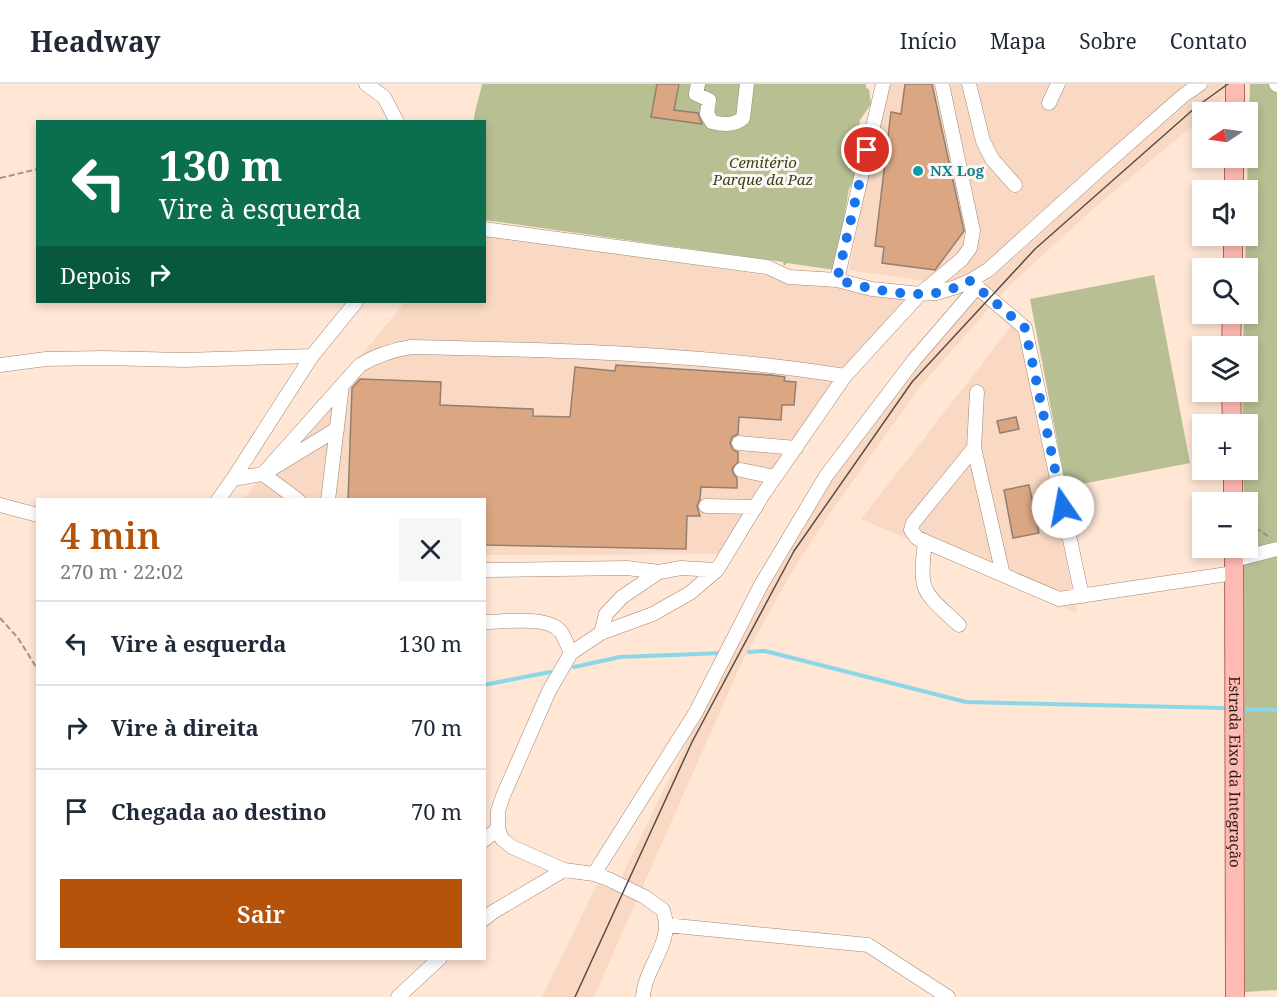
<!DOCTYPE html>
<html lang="pt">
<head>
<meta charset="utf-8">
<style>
	:root { --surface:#fff; --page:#f6f6f7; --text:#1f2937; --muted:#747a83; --line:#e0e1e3; --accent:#b45309 }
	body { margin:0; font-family:"Noto Serif",serif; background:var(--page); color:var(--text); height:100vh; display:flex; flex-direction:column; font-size:22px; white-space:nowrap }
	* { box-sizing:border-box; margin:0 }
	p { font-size:20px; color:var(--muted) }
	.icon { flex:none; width:33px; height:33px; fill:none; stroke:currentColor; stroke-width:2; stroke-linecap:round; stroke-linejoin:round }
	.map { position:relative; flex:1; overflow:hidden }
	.drawer { position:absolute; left:36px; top:414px; width:450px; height:462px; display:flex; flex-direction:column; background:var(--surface); border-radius:0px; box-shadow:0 3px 9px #0003 }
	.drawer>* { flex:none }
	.guide { position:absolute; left:36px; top:36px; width:450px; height:183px; border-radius:0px; box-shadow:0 3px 9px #0003; background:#0b6e4f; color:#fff; overflow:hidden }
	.needle { width:39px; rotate:257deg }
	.tools { position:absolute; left:1192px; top:18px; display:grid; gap:12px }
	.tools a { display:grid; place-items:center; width:66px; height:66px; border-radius:0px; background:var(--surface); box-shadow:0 3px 9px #0003; font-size:30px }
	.pin { position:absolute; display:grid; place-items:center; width:51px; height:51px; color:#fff; margin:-26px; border:3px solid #fff; border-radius:50%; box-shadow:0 2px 6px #0007 }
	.me { position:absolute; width:66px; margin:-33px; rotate:348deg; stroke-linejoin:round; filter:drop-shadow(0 0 4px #0008) }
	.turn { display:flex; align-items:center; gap:21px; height:126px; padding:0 24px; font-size:27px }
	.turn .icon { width:78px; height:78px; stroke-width:2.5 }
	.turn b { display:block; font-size:42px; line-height:51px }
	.then { display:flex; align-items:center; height:57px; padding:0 24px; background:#0003; gap:12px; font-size:22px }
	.round { display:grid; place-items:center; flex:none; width:63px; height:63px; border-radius:0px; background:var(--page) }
	.summary { display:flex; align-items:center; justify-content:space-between; height:102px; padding:0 24px }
	h1 { font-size:36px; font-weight:600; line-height:45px; color:var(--accent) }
	.action { display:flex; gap:12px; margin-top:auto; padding:12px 24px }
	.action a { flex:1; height:69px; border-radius:0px; background:var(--accent); color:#fff; font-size:24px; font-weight:600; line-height:69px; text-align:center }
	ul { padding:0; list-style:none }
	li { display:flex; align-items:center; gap:18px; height:84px; padding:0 24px; border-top:2px solid var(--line) }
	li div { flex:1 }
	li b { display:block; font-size:22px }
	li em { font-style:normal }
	header { display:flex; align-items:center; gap:36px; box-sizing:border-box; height:84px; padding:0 30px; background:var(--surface); border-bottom:2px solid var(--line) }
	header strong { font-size:28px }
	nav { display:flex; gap:33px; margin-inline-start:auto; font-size:21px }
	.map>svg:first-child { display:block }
</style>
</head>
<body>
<header>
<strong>Headway</strong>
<nav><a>Início</a><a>Mapa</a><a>Sobre</a><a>Contato</a></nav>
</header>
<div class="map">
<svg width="1277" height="913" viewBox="0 0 1277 913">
	<rect width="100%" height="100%" fill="#ffe6d5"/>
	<path fill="#f9d9c3" d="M886,0H1197L974,204L849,186Z
		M1210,0H1242L1208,28H1203V33L1094,124L1008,203L919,304L835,422L791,489L741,580L594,913H542L597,800L615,806L746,537L837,384L881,325L990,195L1119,77Z
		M485,150L906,212L721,470L485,471L484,416H243L405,218H484Z
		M1017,235L1077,529L861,435Z"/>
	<path fill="#b8bf93" d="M482,0H866V4L869,5L871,20L860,36L852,87L856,92L849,105L835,186L787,179L784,182L783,178L485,136L484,38H474C474,25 480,13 482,0Z
		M1250,0H1277V906L1245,908L1244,464H1248V418H1244L1243,386H1248V340H1243L1242,308H1248V262H1243L1244,230H1248V184H1245L1246,152H1248L1247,106Z
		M1154,191L1190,379L1066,403L1030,215Z"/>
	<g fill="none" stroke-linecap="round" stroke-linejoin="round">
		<path stroke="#8bd6e7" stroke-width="4" d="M749,568L765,567L966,618L1223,624
			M574,583L620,573L723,569
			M484,601L550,588
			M1245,625L1277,626"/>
	</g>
	<path fill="#dba783" stroke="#957e6f" stroke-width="1.5" d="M657,0H679L674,26L698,29L702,40L651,33Z
		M905,0H932L964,147L935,186L882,179L884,163L875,162L891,28L901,30Z
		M616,281L771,291L785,293L784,297L796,298L794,321H782L781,336L739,333L738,350L732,353L730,359L733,366L738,368V378L732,385L733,389L737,394V404L701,403L700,415L697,422L700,432H687L686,465L484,461V416H348L352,304L360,295L441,298L440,321L533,325V332L570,333L575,283L615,287Z
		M1016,333L1019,345L1000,349L997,337Z
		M1029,401L1039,449L1013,454L1004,406Z"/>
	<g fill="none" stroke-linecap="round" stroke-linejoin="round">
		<defs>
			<path id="minor" d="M366,0L384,13L397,38
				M698,0L696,10L709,16L707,30L712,38C723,41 734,42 743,34L747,0
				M969,0L983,57L992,75L1015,101
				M1276,0L1277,1
				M1049,19L1058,0
				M484,145L767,183L789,193L837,196L872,205L920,210L936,209L956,203L970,197L988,186L1110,76L1184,11L1200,0
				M837,196L883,0
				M970,197L1025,244L1082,512
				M0,281L46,275L104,274L184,276L312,272
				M739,359L796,364
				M974,364L977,308
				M741,386L775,393
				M233,395L263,390L360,281C377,271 392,266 411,263C556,266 701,269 845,292
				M218,416L233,395L312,272L356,218
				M298,416L263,390L337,345
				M328,416L342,302
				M0,421L38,431
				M706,422L756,423
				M925,457C919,510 922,506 959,541
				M1234,476L1277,465
				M484,486L627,484L659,488
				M1003,491L974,364L913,439L911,446L917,454L1059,515L1234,489
				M484,538C504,538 548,531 561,548C565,554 568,563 571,569
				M601,549L606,530L622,513L659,488L681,484L717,486
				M484,756L498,745
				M594,790L696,628L761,501L826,392L914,276L977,203
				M484,835L493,828L564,786
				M666,841L868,861L948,913
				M398,913L440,874
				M643,913C644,888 667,864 666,840C666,836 664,831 663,826L645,813L608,795L594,790L564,786L512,763L502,755L498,745V727L503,712L549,607L571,569L601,549L653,530L690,509L717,486L762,412L845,292L920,210L962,175L970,164L973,147L942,0"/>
			<g id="major">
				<path d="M1235,0V28"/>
				<path d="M1234,106V74"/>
				<path d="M1233,184V152"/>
				<path d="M1231,262L1232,230"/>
				<path d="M1231,308L1232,340"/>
				<path d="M1233,386V418"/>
				<path id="s1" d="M1234,464L1235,913"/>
			</g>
		</defs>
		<use href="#minor" stroke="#9e8778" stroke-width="15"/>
		<use href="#major" stroke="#b2655b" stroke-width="20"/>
		<path stroke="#a49286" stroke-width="2" stroke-dasharray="6 3" stroke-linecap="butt" d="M0,94L38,85
			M1248,439L1271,454
			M0,534L18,554L38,586"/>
		<use href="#minor" stroke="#fff" stroke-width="14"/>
		<use href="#major" stroke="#ffbbb3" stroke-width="18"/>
		<path stroke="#5a4d44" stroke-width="1.5" d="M575,913L692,658L794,467L912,298L1035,165L1196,23L1228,0"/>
	</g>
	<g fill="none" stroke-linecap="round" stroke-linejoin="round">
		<path stroke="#1a73e8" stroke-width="10" stroke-dasharray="0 18" d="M867,66L837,196C868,204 902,213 935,209C947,208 959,202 970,197L1025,244L1063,423"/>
	</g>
	<circle fill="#0f9aa8" stroke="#fcf7f4" stroke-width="2" cx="918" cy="87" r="6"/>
	<g text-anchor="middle" stroke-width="6" stroke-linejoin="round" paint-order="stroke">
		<g font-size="15" font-style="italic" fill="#3e4317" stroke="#fcf7f4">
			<text x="763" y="84">Cemitério<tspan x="763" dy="17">Parque da Paz</tspan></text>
		</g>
		<g font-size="15" font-weight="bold" fill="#0d838f" stroke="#fcf7f4" text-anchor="start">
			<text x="930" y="92">NX Log</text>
		</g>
		<g font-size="15" fill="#231a14" stroke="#fcf7f4">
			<text dy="5" stroke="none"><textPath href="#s1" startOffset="224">Estrada Eixo da Integração</textPath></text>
		</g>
	</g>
</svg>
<div class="tools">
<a><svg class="needle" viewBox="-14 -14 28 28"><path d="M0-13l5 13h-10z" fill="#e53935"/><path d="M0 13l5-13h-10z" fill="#747a83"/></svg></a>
<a><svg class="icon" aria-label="sound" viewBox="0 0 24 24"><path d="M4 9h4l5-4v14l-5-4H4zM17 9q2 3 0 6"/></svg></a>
<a><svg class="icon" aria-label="search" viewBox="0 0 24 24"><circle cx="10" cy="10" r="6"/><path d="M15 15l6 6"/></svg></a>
<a><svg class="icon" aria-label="layers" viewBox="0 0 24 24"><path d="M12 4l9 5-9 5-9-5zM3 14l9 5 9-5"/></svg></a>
<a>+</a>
<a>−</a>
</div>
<div class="pin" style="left:867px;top:66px;background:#d93025"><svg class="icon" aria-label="arrive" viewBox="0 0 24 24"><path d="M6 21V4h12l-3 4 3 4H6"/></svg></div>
<svg class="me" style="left:1063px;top:423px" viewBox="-20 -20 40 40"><circle r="19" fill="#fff"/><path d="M0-13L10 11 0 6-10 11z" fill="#1a73e8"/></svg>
<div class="guide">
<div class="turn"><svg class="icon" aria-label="left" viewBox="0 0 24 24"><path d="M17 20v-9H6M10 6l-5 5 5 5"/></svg><div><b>130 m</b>Vire à esquerda</div></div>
<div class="then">Depois<svg class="icon" aria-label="right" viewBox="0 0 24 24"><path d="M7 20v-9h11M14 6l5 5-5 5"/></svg></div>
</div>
<section class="drawer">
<div class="summary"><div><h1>4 min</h1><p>270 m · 22:02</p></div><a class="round"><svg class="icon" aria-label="close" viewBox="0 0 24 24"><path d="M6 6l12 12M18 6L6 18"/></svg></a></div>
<ul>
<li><svg class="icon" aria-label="left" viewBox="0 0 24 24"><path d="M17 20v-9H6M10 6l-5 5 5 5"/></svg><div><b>Vire à esquerda</b></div><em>130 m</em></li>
<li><svg class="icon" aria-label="right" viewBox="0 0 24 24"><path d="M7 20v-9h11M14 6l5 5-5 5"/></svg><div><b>Vire à direita</b></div><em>70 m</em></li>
<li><svg class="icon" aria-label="arrive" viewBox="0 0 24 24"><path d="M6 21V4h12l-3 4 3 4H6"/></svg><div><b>Chegada ao destino</b></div><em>70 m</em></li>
</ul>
<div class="action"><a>Sair</a></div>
</section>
</div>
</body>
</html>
